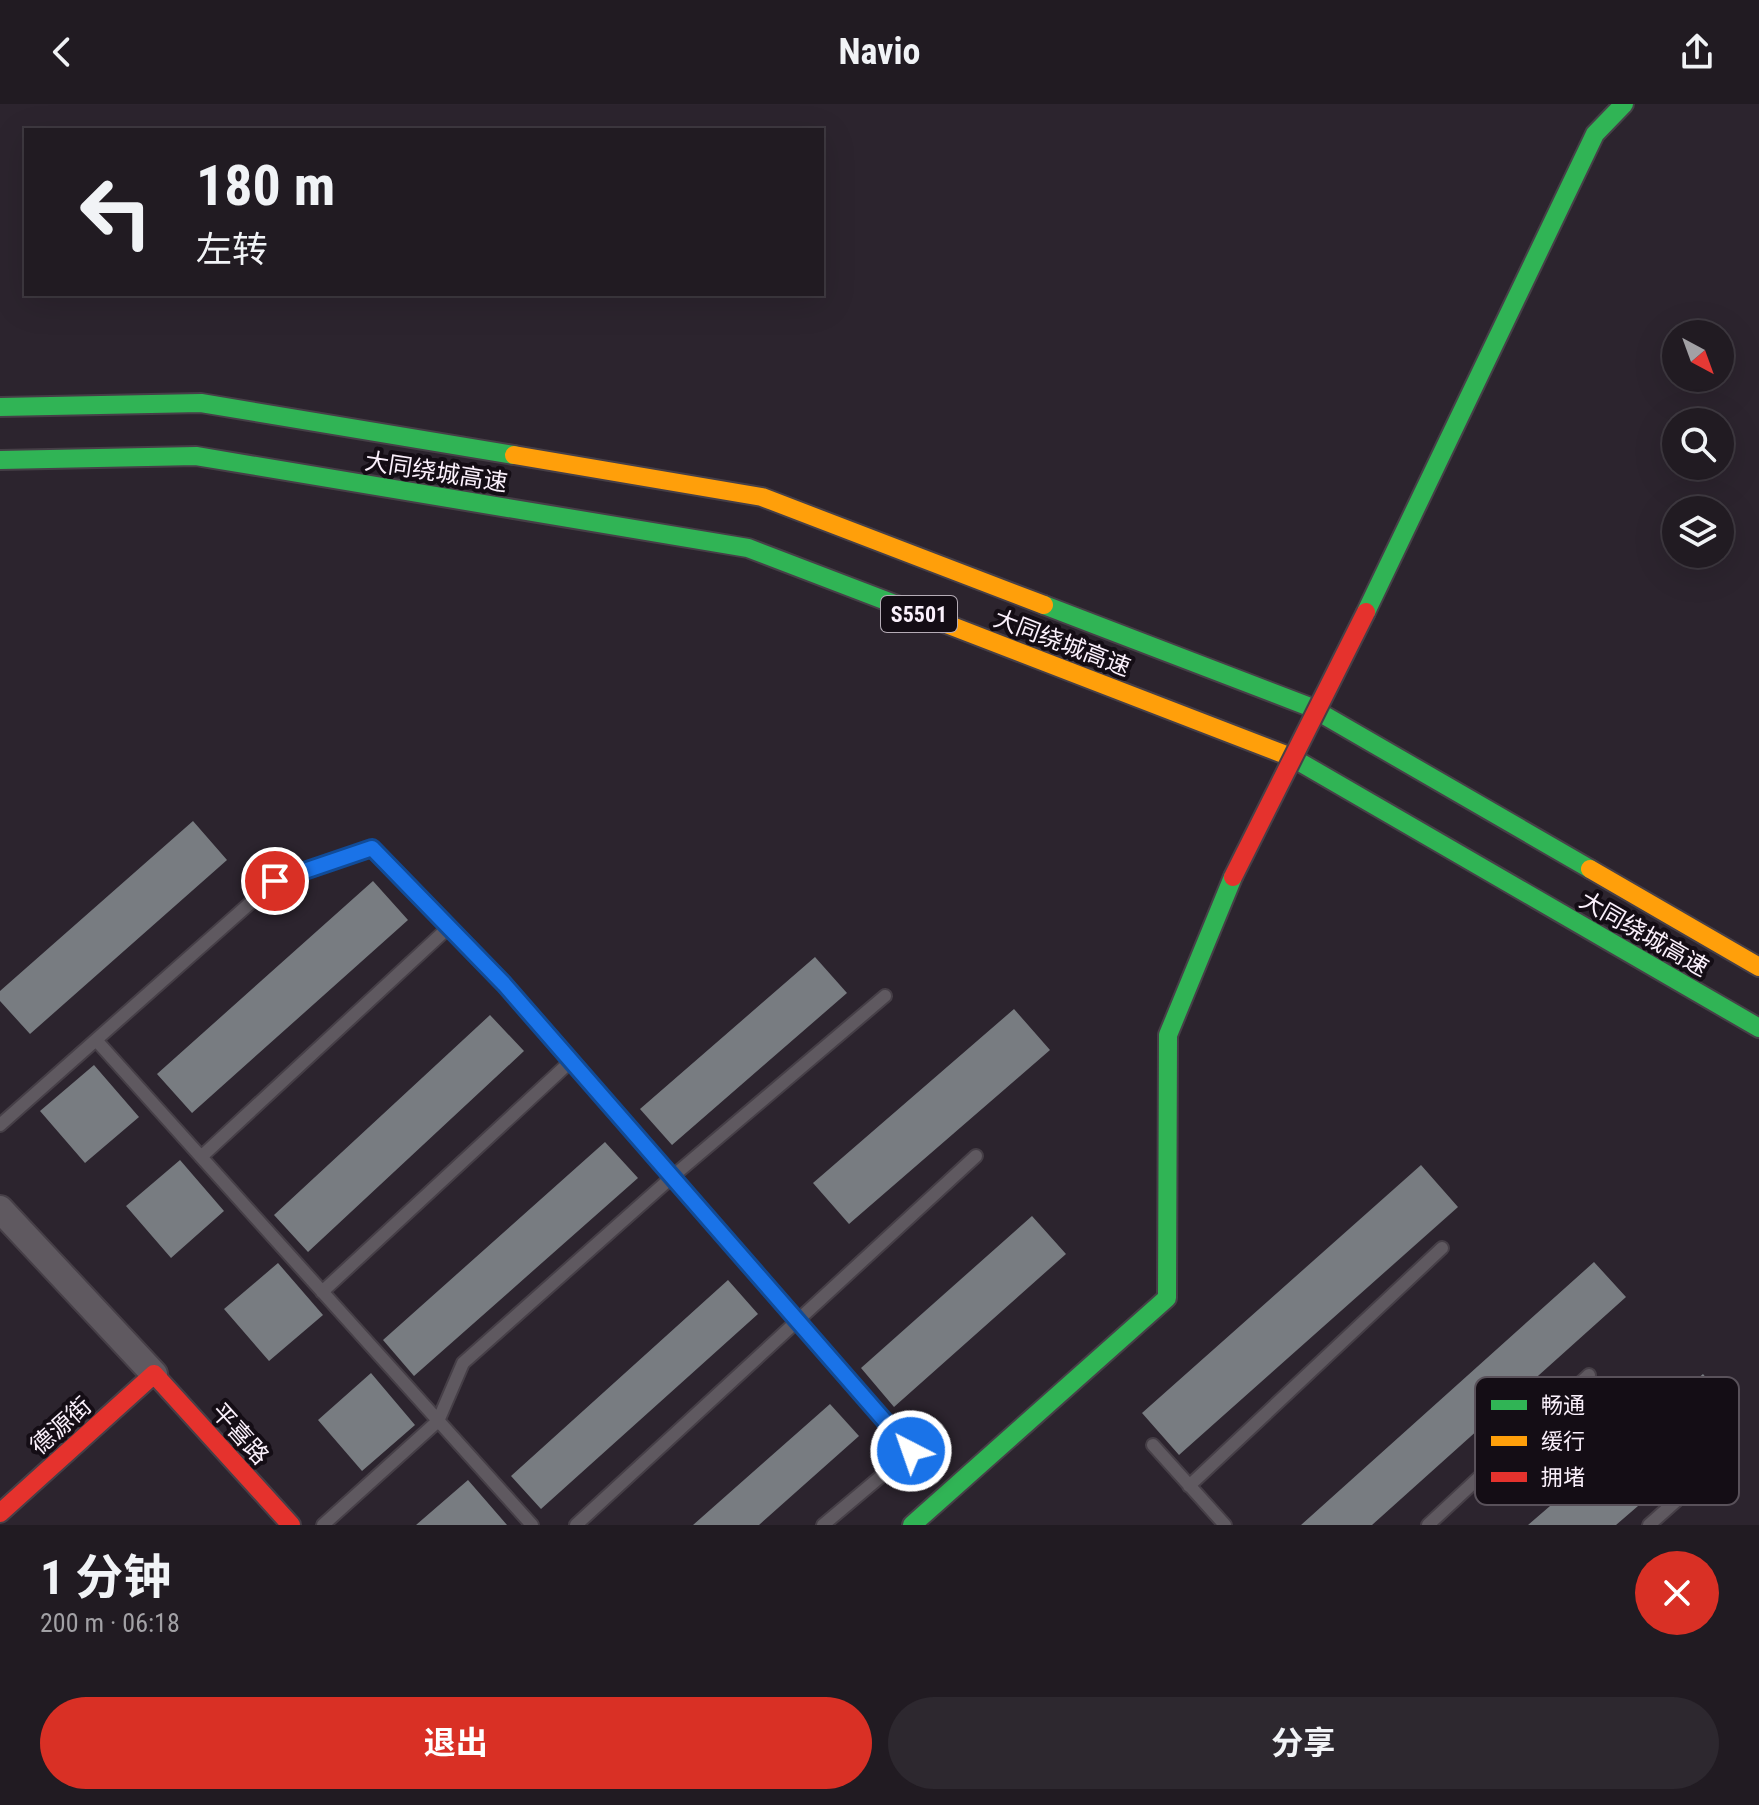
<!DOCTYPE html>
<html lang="zh">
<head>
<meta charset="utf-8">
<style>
	:root { --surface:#211b22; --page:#2d282f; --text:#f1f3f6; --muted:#a2a1a5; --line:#3e3940; --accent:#d93025 }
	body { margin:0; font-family:"Roboto Condensed","Noto Sans SC",sans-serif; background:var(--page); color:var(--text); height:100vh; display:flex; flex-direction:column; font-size:30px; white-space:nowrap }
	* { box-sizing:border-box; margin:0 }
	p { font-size:26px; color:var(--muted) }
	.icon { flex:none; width:44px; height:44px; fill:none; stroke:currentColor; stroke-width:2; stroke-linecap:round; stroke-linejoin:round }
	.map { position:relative; height:1421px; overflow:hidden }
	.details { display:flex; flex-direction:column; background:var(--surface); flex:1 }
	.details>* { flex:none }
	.banner { position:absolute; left:24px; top:24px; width:800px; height:168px; border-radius:0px; box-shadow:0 8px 32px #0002,0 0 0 2px var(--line); background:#211b22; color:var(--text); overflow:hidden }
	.needle { width:52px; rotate:139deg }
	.controls { position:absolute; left:1662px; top:216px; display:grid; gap:16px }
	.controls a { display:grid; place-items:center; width:72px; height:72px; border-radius:50%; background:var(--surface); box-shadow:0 8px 32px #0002,0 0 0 2px var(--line); font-size:40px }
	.pin { position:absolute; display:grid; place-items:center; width:68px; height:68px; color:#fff; margin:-34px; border:4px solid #fff; border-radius:50%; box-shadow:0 2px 8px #0007 }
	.me { position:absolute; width:88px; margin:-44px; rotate:319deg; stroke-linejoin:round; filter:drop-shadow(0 0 6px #0008) }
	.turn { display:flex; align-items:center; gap:28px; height:168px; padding:0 40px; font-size:36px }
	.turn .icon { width:104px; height:104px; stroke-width:2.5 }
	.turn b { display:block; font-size:56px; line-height:68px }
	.round { display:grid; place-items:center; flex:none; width:84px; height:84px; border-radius:42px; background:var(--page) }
	.headline { display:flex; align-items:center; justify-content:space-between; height:136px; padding:0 40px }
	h1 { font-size:48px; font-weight:700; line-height:60px }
	.cta { display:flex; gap:16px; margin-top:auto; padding:16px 40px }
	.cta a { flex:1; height:92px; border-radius:48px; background:var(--accent); color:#fff; font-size:32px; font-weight:700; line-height:92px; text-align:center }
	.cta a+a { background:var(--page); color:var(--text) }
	header { display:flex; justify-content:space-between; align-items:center; height:104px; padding:0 40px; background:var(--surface); font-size:36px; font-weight:700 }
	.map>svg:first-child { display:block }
</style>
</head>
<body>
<header><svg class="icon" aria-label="back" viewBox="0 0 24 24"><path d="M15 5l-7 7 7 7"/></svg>Navio<svg class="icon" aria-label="share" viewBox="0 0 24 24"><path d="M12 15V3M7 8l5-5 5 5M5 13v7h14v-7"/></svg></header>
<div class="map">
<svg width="1759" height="1421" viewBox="0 0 1759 1421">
	<rect width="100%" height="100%" fill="#2c242e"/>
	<path fill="#787c81" d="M193,717L227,756L30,930L0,897V887Z
		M373,777L408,816L192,1009L157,970Z
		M815,853L847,889L672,1041L640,1005Z
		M1014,905L1050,946L849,1120L813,1079Z
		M490,911L524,947L308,1148L274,1111Z
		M94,961L139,1013L85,1059L40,1007Z
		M605,1038L638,1074L414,1272L383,1236Z
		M180,1056L224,1107L171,1154L126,1102Z
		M1421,1061L1458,1103L1179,1351L1142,1309Z
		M1032,1112L1066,1150L894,1303L861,1264Z
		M1594,1158L1626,1193L1372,1421H1301Z
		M278,1159L323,1211L269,1257L224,1205Z
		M728,1176L758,1210L541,1405L511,1372Z
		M371,1269L415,1321L362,1367L318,1316Z
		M1703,1270L1740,1314L1616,1421H1528Z
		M830,1300L859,1332L759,1421H693Z
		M468,1376L507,1421H416Z"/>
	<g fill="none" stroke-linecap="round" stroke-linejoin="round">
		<defs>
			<path id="lane" d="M96,936L532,1421
				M0,1021L275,777L372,744L504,880L911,1347L823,1421
				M201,1053L449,823
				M322,1188L571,957
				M1153,1341L1225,1421
				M1189,1382L1442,1144
				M323,1421L438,1317L463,1259L672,1073L885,892
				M576,1421L976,1052
				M1428,1421L1589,1271
				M1649,1421L1730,1349"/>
			<path id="street" d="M0,1105L154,1270"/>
			<path id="fast" d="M0,303L201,299L514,351
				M0,356L196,352L748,444L931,514
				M1044,501L1310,603L1590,765
				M1366,508L1595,30L1624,0
				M1291,653L1759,924
				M912,1421L1167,1194L1168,931L1233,773"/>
			<path id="slow" d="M514,351L762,393L1044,501
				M931,514L1291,653
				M1590,765L1759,863"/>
			<path id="jam" d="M0,1409L154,1270L291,1421"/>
		</defs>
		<use href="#lane" stroke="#463f47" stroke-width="16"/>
		<use href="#street" stroke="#463f47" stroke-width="30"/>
		<use href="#fast" stroke="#463f47" stroke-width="22"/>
		<use href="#slow" stroke="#463f47" stroke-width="22"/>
		<use href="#jam" stroke="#463f47" stroke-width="22"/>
		<use href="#lane" stroke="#5f5960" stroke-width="12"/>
		<use href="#street" stroke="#5f5960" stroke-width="26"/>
		<use href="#fast" stroke="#30b455" stroke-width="18"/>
		<use href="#slow" stroke="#ff9f0a" stroke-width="18"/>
		<use href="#jam" stroke="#e5322d" stroke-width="18"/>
		<defs>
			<path id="jam-bridge" d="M1233,773L1366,508"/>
		</defs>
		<use href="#jam-bridge" stroke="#463f47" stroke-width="22" stroke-linecap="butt"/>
		<use href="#jam-bridge" stroke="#e5322d" stroke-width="18"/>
	</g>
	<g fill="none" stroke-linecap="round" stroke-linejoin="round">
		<defs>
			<path id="route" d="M275,777L372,744L504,880L911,1347"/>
		</defs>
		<use href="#route" stroke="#114b97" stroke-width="20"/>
		<use href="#route" stroke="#1a73e8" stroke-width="14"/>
	</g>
	<g text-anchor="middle" stroke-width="8" stroke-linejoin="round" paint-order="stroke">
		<rect fill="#140d15" stroke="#b5acb6" stroke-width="2" x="881" y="492" width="76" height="36" rx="6"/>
		<g font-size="22" font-weight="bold" fill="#faf0fb">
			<text x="919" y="518">S5501</text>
		</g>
		<g font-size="24" fill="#faf0fb" stroke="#140d15">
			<text transform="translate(436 368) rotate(9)" y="8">大同绕城高速</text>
			<text transform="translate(1062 539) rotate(21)" y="8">大同绕城高速</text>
			<text transform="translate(1644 830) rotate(30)" y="8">大同绕城高速</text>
			<text transform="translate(61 1322) rotate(-42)" y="8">德源街</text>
			<text transform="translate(240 1330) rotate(48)" y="8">平喜路</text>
		</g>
	</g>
	<rect x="1475" y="1273" width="264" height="128" rx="12" fill="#140d15" stroke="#59515a" stroke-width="2"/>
	<rect x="1491" y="1296" width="36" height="10" fill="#30b455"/>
	<rect x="1491" y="1332" width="36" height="10" fill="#ff9f0a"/>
	<rect x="1491" y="1368" width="36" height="10" fill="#e5322d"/>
	<g font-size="22" fill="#faf0fb">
		<text x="1541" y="1309">畅通</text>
		<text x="1541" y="1345">缓行</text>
		<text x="1541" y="1381">拥堵</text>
	</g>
</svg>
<div class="controls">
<a><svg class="needle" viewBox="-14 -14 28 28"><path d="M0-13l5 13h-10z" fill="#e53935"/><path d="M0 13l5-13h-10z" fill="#a2a1a5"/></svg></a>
<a><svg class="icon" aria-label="search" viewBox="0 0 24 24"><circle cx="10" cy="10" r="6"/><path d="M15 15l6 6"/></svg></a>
<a><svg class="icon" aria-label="layers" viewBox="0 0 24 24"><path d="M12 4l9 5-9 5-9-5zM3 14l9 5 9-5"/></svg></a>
</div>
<div class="pin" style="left:275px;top:777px;background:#d93025"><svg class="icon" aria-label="arrive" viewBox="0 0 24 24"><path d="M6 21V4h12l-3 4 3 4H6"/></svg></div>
<svg class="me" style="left:911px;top:1347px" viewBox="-20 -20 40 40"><circle r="17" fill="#1a73e8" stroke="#fff" stroke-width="3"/><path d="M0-11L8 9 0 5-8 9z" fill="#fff"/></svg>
<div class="banner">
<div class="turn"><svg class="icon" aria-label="left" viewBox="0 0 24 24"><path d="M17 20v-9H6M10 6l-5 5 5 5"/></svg><div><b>180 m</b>左转</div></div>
</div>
</div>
<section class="details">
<div class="headline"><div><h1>1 分钟</h1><p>200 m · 06:18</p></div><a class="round" style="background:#d93025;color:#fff"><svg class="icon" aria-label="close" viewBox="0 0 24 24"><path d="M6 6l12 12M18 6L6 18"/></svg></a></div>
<div class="cta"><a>退出</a><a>分享</a></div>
</section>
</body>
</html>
